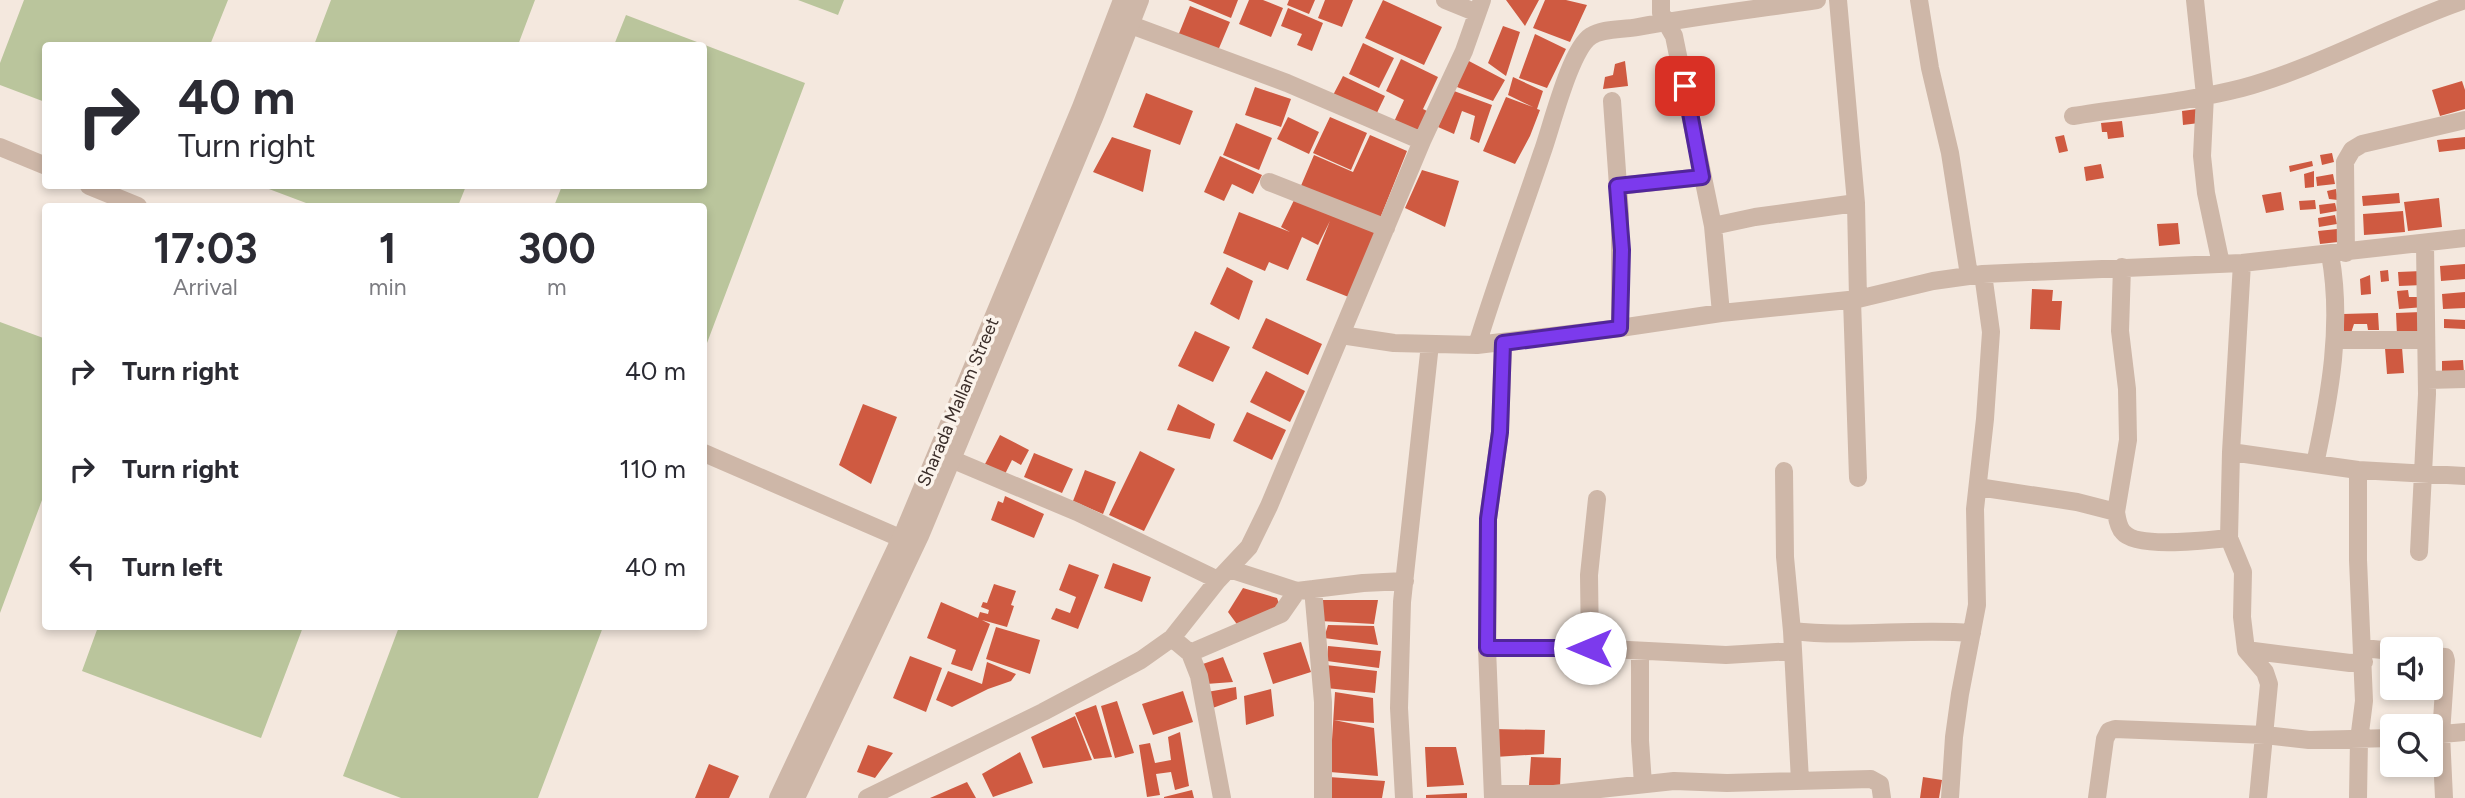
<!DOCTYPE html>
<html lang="en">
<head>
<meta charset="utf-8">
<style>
	:root { --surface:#fff; --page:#f7f7f7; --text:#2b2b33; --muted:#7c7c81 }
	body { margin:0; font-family:Figtree,sans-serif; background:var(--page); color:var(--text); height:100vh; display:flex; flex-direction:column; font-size:26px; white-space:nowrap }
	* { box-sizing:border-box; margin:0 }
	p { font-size:23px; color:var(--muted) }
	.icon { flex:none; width:38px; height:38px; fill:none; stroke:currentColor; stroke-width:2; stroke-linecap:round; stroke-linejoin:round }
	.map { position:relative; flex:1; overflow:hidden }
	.drawer { position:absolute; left:42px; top:203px; width:665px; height:427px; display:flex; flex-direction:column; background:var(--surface); border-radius:7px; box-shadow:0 4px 10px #0003 }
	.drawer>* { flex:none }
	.top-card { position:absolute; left:42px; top:42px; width:665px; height:147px; border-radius:7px; box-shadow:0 4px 10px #0003; background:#fff; color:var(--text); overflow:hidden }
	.fabs { position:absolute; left:2380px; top:637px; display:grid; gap:14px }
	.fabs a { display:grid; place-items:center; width:63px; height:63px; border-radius:7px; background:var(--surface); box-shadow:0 4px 10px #0003; font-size:35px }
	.pin { position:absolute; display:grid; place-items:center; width:60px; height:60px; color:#fff; margin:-30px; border-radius:14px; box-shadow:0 4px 10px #0006 }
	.me { position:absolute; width:77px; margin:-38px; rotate:270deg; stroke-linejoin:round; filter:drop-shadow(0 0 5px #0008) }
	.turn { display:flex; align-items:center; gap:24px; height:147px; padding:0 21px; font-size:32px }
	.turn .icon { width:91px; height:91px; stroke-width:2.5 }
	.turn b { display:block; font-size:49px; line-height:60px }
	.eta { display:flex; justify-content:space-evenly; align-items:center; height:119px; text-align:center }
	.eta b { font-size:42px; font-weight:700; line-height:49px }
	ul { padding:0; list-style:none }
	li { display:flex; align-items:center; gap:21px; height:98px; padding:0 21px }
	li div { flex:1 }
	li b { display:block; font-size:26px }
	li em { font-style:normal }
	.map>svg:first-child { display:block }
</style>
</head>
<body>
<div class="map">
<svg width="2465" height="798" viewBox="0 0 2465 798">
	<rect width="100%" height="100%" fill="#f4e8de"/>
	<path fill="#bac59c" d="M24,0H228L210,45L46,46L45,102L0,85V63Z
		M331,0H535L518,45H314Z
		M798,0H844L838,15Z
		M626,15L805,83L704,351V206H554L562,186H704V46L614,45Z
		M261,186H466L458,206H314Z
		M0,322L46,339L45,492L0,613Z
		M98,627V626L303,627L261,738L82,671Z
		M399,627H603L538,798H401L343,776Z"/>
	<path fill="#cf5a41" d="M1188,0H1238L1231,18Z
		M1249,0H1263L1283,8L1271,37L1239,24Z
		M1289,0H1315L1309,14L1287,5Z
		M1325,0H1353L1342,27L1318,18Z
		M1383,0L1442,27L1424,65L1365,38Z
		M1506,0H1539L1525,26Z
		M1545,0H1566L1587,5L1570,42L1533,28Z
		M1190,6L1230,22L1217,53L1178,36Z
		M1288,8L1323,23L1312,51L1297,45L1302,34L1281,26Z
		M1503,26L1520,32L1506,76L1488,63Z
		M1535,34L1566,49L1547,88L1519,78Z
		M1363,43L1394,58L1379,88L1349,74Z
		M1401,59L1438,77L1423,109L1427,111L1416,135L1393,124L1404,100L1386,91Z
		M1467,60L1505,80L1493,101L1457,87Z
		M1625,61L1628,86L1603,89L1605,77L1613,75L1615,64Z
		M1343,76L1385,96L1374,119L1331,99Z
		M1513,77L1543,91L1537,109L1540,110L1530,136L1515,164L1483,151L1506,97L1533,107L1508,95Z
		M2462,81L2465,90V109L2440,116L2432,90Z
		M1255,87L1291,99L1281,127L1245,115Z
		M1454,91L1492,105L1479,143L1470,139L1475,116L1462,111L1454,134L1438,127Z
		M1146,93L1193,111L1180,145L1133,127Z
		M2197,109L2199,123L2183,125L2182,111Z
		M1288,117L1319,132L1309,154L1277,139Z
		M1330,117L1367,133L1351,170L1313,153Z
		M2122,121L2124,137L2108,139L2107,132H2102L2101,123Z
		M1236,123L1272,138L1259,170L1223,155Z
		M1370,135L1407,151L1379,221L1300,188L1314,155L1353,172Z
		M2064,135L2068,151L2059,153L2055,137Z
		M1112,137L1151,150L1143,192L1093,172Z
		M2465,137V149L2439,152L2437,140Z
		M2332,153L2334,162L2322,165L2320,155Z
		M1220,156L1262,175L1253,194L1232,184L1224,201L1204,192Z
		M2312,161L2313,166L2290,172L2289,166Z
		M2101,164L2104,178L2086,181L2084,167Z
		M1422,170L1459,181L1445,227L1405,208Z
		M2314,171V187L2305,188L2304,174Z
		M2333,174L2335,184L2317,186L2316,177Z
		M2336,189L2338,200L2329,199L2327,191Z
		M2281,192L2284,210L2266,213L2262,195Z
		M2399,193L2400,203L2363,206L2362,196Z
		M1296,196L1378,232L1351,298L1306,280L1330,221L1318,245L1302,237L1288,270L1269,262L1265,271L1223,253L1239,212L1290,232L1281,227Z
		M2439,198L2442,227L2408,231L2404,202Z
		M2315,200L2316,209L2300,210L2299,201Z
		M2335,203L2337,211L2320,214L2319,205Z
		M2403,211L2405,232L2364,235L2363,214Z
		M2335,215L2337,224L2319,227L2318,218Z
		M2178,223L2180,244L2159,246L2157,224Z
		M2337,229L2338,242L2320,244L2318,231Z
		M2465,264V279L2441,281L2440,266Z
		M1227,267L1253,281L1239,320L1210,304Z
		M2388,270L2389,281L2381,282L2380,271Z
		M2422,271L2423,285L2399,286L2398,272Z
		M2370,275L2371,294L2361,295L2360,279Z
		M2032,289L2053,290L2052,301H2062L2060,330L2030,329Z
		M2408,290L2409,297H2423L2424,307L2399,309L2397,291Z
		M2465,292V308L2443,309L2442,294Z
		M2421,312V335H2397L2396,313Z
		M2378,313L2379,330H2368L2367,324H2354L2350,336H2344L2343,314Z
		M1266,318L1322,344L1308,375L1252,348Z
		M2444,319L2465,320V329L2444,328Z
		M1195,331L1230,347L1213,382L1178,366Z
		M2402,347L2404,373L2387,374L2385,348Z
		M2463,360L2464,373H2442V361Z
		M1266,371L1305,391L1290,422L1250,402Z
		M863,404L897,417L871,484L839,465Z
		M1178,404L1215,424L1210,439L1167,430Z
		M1247,412L1286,430L1272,460L1233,441Z
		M1000,435L1029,450L1021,465L1012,460L1005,474L985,464Z
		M1140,451L1175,469L1144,531L1109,515Z
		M1034,453L1073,469L1062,493L1024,477Z
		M1085,470L1116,482L1103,514L1073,501Z
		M1005,496L1044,514L1034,538L991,520L998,501L1003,503Z
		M1113,563L1151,577L1142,602L1104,588Z
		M1069,564L1099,575L1078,629L1051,619L1056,608L1070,613L1076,597L1059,590Z
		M994,584L1016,591L1011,605L1014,606L1007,627L982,620L990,624L972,671L951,664L956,650L927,638L941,602L978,618L980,612L988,614L989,610L981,607L983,602L987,603Z
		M1243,588L1277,598L1281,609L1239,627L1228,612Z
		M1320,600H1378L1374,624L1320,621Z
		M1328,625L1374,626L1378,645L1324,638Z
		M996,627L1040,640L1030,674L986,659Z
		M1301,642L1311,672L1273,684L1263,653Z
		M1328,646L1381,651L1379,668L1327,661Z
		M910,656L942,668L926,712L893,698Z
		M1223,657L1233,682L1206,684L1200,665Z
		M987,662L1016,674L1011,681L988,689L952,707L936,700L948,671L982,684Z
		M1326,665L1377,671L1375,693L1326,688Z
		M1236,687L1237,699L1210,709L1207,692Z
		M1271,689L1274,716L1246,725L1244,696Z
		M1183,691L1193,722L1153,735L1142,704Z
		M1335,692L1373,698L1374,723L1334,720L1374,728L1378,776L1330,772Z
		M1117,701L1134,753L1115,758L1101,706Z
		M1096,705L1112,757L1094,759L1075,713Z
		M1075,716L1092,760L1043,768L1031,737Z
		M1493,729L1545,730L1544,754L1495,757Z
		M1180,732L1189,786L1175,790L1171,772L1156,774L1160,795L1147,797L1139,745L1150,743L1155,763L1171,760L1168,737Z
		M868,745L893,753L875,778L857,772Z
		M1425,747H1456L1464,785L1427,787Z
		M1020,752L1033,783L993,797L982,774Z
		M1531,757L1561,758L1560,788L1529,785Z
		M709,764L739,776L729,798H695Z
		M1329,777L1385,781L1382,798H1329Z
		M1923,777L1942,780L1939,798H1920Z
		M967,782L976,798H930Z
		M1192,790L1194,798H1164V797Z
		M1467,793V798H1426V795Z"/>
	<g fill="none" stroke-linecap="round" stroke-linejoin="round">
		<path stroke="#ceb7a8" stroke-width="18" d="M1445,0L1477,13
			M1661,0V13L1674,36L1713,226L1721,313
			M1838,0L1856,203L1858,299
			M1919,0L1930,68L1950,153L1969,275
			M2195,0L2205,95L2202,156L2206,193L2221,264
			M1131,25L1287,83L1422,141
			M1612,101L1620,214V328
			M2073,116C2129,107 2187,102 2242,88C2319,67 2389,26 2465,0
			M0,147L46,166
			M1269,182L1386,228
			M89,186L138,206
			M1617,186L1702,177
			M1713,226L1755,217L1856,203
			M2346,253L2345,162L2352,150L2362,144L2465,120
			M2242,263L2231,452L2229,538L2243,572L2242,617L2246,650L2265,672L2269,684L2258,798
			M2122,267L2120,331L2127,389L2128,440L2116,512C2117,518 2118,527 2123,532C2136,549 2209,540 2229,538
			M1852,300L1858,478
			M1341,335L1394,343L1477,345L1620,328L1721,313L1858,299L1933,281L1983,274L2242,263L2465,238
			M2336,340H2425
			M1477,345C1497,280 1520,218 1542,153C1551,129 1570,49 1591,36C1603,28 1623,30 1638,27C1697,16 1757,9 1817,0
			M2427,380L2465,379
			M2231,452L2358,470L2465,476
			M704,453L900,538
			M951,459L1077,512L1218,580
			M2315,464C2330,395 2343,324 2330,254
			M2358,470V560L2364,701L2359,740L2358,798
			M1784,471L1785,557L1792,631L1800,781
			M1978,487L2077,502L2116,512
			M2419,552L2427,394L2425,244
			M1229,569L1297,591L1363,583L1405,581
			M1313,589L1323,702V798
			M1792,631C1852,638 1912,628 1972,633
			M1172,638L1190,653L1199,676L1222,798
			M1487,648H1590L1726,655L1793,651
			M1590,648L1589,575L1597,499
			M2363,648L2392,651
			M2246,650L2350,663L2364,662
			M1640,651V741L1643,784
			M1190,653L1281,614L1297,591
			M2431,656L2445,657L2446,661L2441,734L2444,798
			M2431,735L2465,732
			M1493,794H1554L1674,781L1727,783L1871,779L1880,784L1882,798
			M867,798L1043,712L1141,660L1172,638L1218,580L1249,547L1269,506L1422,141L1464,51L1482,0
			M1404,798L1399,708L1402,602L1430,344
			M1493,798L1487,648L1488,519L1500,432L1503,343
			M1950,798L1954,737L1960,694L1977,605L1975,509L1985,419L1991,332L1983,274
			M2097,798L2105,739L2109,731L2115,729L2265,735L2309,740L2392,738"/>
		<path stroke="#ceb7a8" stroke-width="18" d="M778,798L905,529L1081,107L1122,0
			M796,798L920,536L1096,113L1140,0"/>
	</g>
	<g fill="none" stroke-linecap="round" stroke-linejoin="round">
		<defs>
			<path id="route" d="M1590,648H1487L1488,519L1500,432L1503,343L1620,328L1622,250L1617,186L1702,177L1685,86"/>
		</defs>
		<use href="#route" stroke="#51269a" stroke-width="18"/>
		<use href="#route" stroke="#7c3aed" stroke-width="12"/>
	</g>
	<g text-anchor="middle" stroke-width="7" stroke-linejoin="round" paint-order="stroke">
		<g font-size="18" fill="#3a2d29" stroke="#fbf3eb">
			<text transform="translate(958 402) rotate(-67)" y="6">Sharada Mallam Street</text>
		</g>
	</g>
</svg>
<div class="fabs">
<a><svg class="icon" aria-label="sound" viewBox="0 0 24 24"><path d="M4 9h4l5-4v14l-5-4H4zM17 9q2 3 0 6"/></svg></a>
<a><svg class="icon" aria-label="search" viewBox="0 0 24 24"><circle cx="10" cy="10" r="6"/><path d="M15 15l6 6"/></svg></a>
</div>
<div class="pin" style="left:1685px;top:86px;background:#d93025"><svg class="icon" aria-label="arrive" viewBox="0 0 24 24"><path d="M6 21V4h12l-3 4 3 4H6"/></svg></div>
<svg class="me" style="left:1590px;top:648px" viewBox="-20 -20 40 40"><circle r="19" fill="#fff"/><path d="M0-13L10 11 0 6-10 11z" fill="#7c3aed"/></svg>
<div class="top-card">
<div class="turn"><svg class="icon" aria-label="right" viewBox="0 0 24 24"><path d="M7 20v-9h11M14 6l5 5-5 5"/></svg><div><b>40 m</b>Turn right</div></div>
</div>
<section class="drawer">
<div class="eta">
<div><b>17:03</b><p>Arrival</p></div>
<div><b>1</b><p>min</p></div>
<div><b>300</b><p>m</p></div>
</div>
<ul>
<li><svg class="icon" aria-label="right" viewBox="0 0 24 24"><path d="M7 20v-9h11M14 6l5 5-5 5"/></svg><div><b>Turn right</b></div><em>40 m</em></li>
<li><svg class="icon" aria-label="right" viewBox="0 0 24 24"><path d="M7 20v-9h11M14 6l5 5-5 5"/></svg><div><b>Turn right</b></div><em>110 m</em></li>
<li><svg class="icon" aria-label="left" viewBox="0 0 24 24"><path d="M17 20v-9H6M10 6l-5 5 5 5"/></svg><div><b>Turn left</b></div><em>40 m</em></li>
</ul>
</section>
</div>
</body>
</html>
